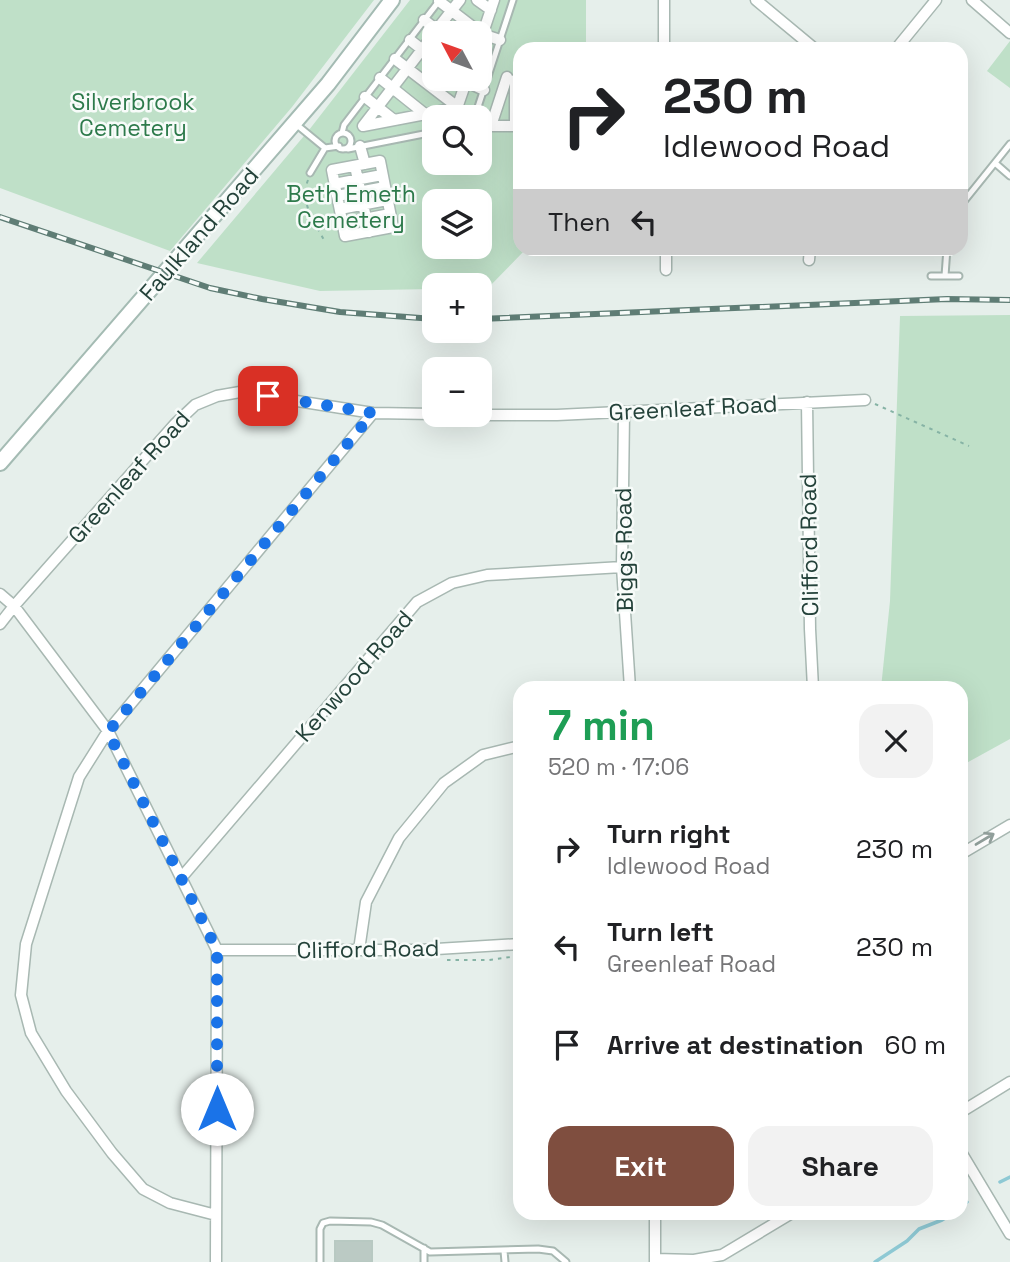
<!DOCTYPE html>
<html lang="en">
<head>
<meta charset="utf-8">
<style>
	:root { --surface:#fff; --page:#f2f2f2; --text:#202124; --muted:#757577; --accent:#7f4e3f }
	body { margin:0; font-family:"Space Grotesk",sans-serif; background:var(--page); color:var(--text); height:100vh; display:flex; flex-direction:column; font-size:26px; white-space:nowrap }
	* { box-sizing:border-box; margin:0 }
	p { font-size:23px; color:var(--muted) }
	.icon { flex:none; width:38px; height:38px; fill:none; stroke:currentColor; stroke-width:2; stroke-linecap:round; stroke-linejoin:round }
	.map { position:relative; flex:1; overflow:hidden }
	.side { position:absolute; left:513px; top:681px; width:455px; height:539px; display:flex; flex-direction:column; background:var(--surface); border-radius:21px; box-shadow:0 7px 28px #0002 }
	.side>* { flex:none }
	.guide { position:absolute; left:513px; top:42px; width:455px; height:214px; border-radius:21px; box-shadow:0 7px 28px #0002; background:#fff; color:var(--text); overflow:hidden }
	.needle { width:46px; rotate:311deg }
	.controls { position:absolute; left:422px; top:21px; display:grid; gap:14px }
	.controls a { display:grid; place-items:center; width:70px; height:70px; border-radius:14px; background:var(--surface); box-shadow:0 7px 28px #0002; font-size:35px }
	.pin { position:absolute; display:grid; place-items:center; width:60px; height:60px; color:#fff; margin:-30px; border-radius:14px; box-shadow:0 4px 10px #0006 }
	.me { position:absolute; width:77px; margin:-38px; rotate:0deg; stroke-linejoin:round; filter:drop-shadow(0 0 5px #0008) }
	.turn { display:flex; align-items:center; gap:24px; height:147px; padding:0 35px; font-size:32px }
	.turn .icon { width:91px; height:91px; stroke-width:2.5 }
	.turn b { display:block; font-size:49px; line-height:60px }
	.then { display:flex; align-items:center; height:66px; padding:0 35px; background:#0003; gap:14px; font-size:26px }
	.round { display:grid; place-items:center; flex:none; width:74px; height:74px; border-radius:21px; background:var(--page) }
	.overview { display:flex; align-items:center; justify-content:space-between; height:119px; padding:0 35px }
	h1 { font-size:42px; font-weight:800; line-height:52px; color:#1e9e55 }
	.primary-button { display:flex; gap:14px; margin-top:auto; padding:14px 35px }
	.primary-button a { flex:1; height:80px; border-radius:21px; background:var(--accent); color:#fff; font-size:28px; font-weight:800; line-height:80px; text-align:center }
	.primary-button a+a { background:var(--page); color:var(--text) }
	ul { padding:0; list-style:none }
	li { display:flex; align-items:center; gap:21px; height:98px; padding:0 35px }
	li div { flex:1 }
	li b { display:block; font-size:26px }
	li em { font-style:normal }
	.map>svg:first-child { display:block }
</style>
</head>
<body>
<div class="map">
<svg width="1010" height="1262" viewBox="0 0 1010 1262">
	<rect width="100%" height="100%" fill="#e6efeb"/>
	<path fill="#bfe0c8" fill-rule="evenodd" d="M0,0H374L292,107L170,251L0,188Z
		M410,0H586V49H520V248L526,249L488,288H480V285H434V289L320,291L197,263L309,130ZM434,33H480V79H434ZM434,117H480V163H434ZM434,201H480V247H434Z
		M1010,41V88L987,71Z
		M1010,315V739L961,766V688H881L890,601L900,316Z"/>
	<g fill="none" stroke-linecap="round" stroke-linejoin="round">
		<path stroke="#8ec9d4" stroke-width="3.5" d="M1000,1182L1010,1177
			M961,1207L967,1202
			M875,1262L907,1241L919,1229L942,1220L953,1213"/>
	</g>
	<path fill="#bbcac4" stroke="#b8c9c2" stroke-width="2" d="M335,1241H372V1262H335Z"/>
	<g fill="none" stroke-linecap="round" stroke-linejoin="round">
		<defs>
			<path id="lane" d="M476,113L513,0
				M462,116L470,112L480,117L484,126L480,132
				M297,125L325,148L339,146
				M342,133L344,125L439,1
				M335 141a8 8 0 1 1 16 0a8 8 0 1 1-16 0Z
				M480,136L486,142
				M348,149L434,132
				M995,163L1010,176
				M310,173L325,148
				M961,205L1010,144
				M931,276H959
				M945,276L947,248
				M424,1248V1262
				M504,1251L505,1262
				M320,1262V1229L323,1223L330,1221L371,1222L382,1225L430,1252L538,1249L553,1251L566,1262"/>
			<path id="street" d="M477,0L491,10
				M664,0V49
				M756,0L815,49
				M972,0L1010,33
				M439,1L482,34L500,40
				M424,20L441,33
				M434,33L460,0
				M410,40L434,59
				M480,42L494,0
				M896,49L936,0
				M395,59L455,105L464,115
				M380,78L425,114
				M462,80L484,90
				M365,97L394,120
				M363,126L457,108L467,79
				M363,126L434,34
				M484,126H520
				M491,126L507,77
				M515,126V80
				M360,146L365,164
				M380,161L393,227L345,236L332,170Z
				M355,166L369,232
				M334,184L382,175
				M337,196L385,187
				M340,209L387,200
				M343,223L390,214
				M666,248V270
				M809,260L810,248
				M807,402L810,629L813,688
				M624,413L622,567L630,688
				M480,415H557L865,400
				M0,594L14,606L108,731L217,950L216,1262
				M0,624L14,606L175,424L195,405L217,396L240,392L373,413L434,414
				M961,854L1010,825
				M181,878L417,602L452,583L487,575L622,567
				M217,950H420L520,944
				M359,950L366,902L399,838L444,783L483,755L520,746
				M961,1112L1010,1082
				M961,1152L1010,1234
				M216,1215L170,1203L143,1189L112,1153L66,1091L31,1033L21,995L26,944L79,777L108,731L373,413
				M655,1259L694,1260L722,1255L792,1213
				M655,1262V1213"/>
			<path id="secondary" d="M0,463L328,84L392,0"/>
		</defs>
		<use href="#lane" stroke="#a8b8b2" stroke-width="9"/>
		<use href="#street" stroke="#a8b8b2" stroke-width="13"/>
		<use href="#secondary" stroke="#a4bbb3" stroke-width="18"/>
		<path stroke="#86b3a5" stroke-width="2" stroke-dasharray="3.5 5" stroke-linecap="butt" d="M308,180C299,203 315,222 325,242
			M875,404L969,446
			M447,960H489L518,956"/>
		<use href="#lane" stroke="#fff" stroke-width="5"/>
		<use href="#street" stroke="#fff" stroke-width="10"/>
		<use href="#secondary" stroke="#fff" stroke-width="14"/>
		<defs>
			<path id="rail" d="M0,217L210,288L262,299L340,312L434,319
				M480,319L947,299L1010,300"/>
		</defs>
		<use href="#rail" stroke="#5f7d75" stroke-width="6"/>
		<use href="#rail" stroke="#f7fbf9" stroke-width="3.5" stroke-dasharray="10" stroke-linecap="butt"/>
	</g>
	<defs><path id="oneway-shaft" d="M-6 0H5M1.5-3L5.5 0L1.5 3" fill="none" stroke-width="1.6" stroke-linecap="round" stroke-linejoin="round" transform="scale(1.75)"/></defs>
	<use stroke="#92a09c" href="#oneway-shaft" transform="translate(985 839) rotate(-31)"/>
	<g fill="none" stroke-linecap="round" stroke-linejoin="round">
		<path stroke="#1a73e8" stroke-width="12" stroke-dasharray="0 21.6" d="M217,1109V950L108,732L373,413L268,396"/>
	</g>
	<g text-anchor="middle" stroke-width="5" stroke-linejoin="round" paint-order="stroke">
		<g font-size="23" fill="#2d7a4b" stroke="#f7fbf9">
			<text x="133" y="110">Silverbrook<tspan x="133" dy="26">Cemetery</tspan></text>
			<text x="351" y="202">Beth Emeth<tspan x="351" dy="26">Cemetery</tspan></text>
		</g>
		<g font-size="23" fill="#24423a" stroke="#f7fbf9">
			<text transform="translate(199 234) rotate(-49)" y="8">Faulkland Road</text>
			<text transform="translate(693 408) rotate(-3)" y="8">Greenleaf Road</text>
			<text transform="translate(129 477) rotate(-48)" y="8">Greenleaf Road</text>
			<text transform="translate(809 545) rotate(-91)" y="8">Clifford Road</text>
			<text transform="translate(624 550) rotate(-91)" y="8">Biggs Road</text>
			<text transform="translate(354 676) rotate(-49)" y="8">Kenwood Road</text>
			<text transform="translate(368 949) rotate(-1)" y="8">Clifford Road</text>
		</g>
	</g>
</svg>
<div class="controls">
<a><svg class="needle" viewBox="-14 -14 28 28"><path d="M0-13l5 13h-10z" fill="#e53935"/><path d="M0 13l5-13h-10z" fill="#757577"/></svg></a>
<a><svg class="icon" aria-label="search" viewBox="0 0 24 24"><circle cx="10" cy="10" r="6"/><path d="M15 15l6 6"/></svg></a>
<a><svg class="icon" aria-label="layers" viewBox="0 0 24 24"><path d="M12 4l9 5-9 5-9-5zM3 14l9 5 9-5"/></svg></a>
<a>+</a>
<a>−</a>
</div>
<div class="pin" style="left:268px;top:396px;background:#d93025"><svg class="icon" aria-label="arrive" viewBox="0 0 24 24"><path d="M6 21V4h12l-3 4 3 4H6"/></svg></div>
<svg class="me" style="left:217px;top:1109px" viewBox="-20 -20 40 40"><circle r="19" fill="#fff"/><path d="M0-13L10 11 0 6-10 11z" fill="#1a73e8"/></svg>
<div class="guide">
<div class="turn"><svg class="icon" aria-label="right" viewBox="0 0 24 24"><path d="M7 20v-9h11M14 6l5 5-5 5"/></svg><div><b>230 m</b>Idlewood Road</div></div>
<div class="then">Then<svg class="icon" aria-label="left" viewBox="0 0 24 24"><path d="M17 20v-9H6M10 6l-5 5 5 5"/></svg></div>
</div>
<section class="side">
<div class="overview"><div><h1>7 min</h1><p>520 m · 17:06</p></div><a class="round"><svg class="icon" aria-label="close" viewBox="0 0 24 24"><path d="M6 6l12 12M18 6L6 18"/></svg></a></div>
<ul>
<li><svg class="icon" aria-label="right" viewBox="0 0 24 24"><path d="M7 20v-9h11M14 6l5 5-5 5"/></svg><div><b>Turn right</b><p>Idlewood Road</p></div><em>230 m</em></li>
<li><svg class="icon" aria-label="left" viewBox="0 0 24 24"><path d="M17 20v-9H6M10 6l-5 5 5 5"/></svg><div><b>Turn left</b><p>Greenleaf Road</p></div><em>230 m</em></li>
<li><svg class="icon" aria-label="arrive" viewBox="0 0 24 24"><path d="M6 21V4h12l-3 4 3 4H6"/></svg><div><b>Arrive at destination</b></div><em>60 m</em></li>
</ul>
<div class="primary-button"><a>Exit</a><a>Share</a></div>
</section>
</div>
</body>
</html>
